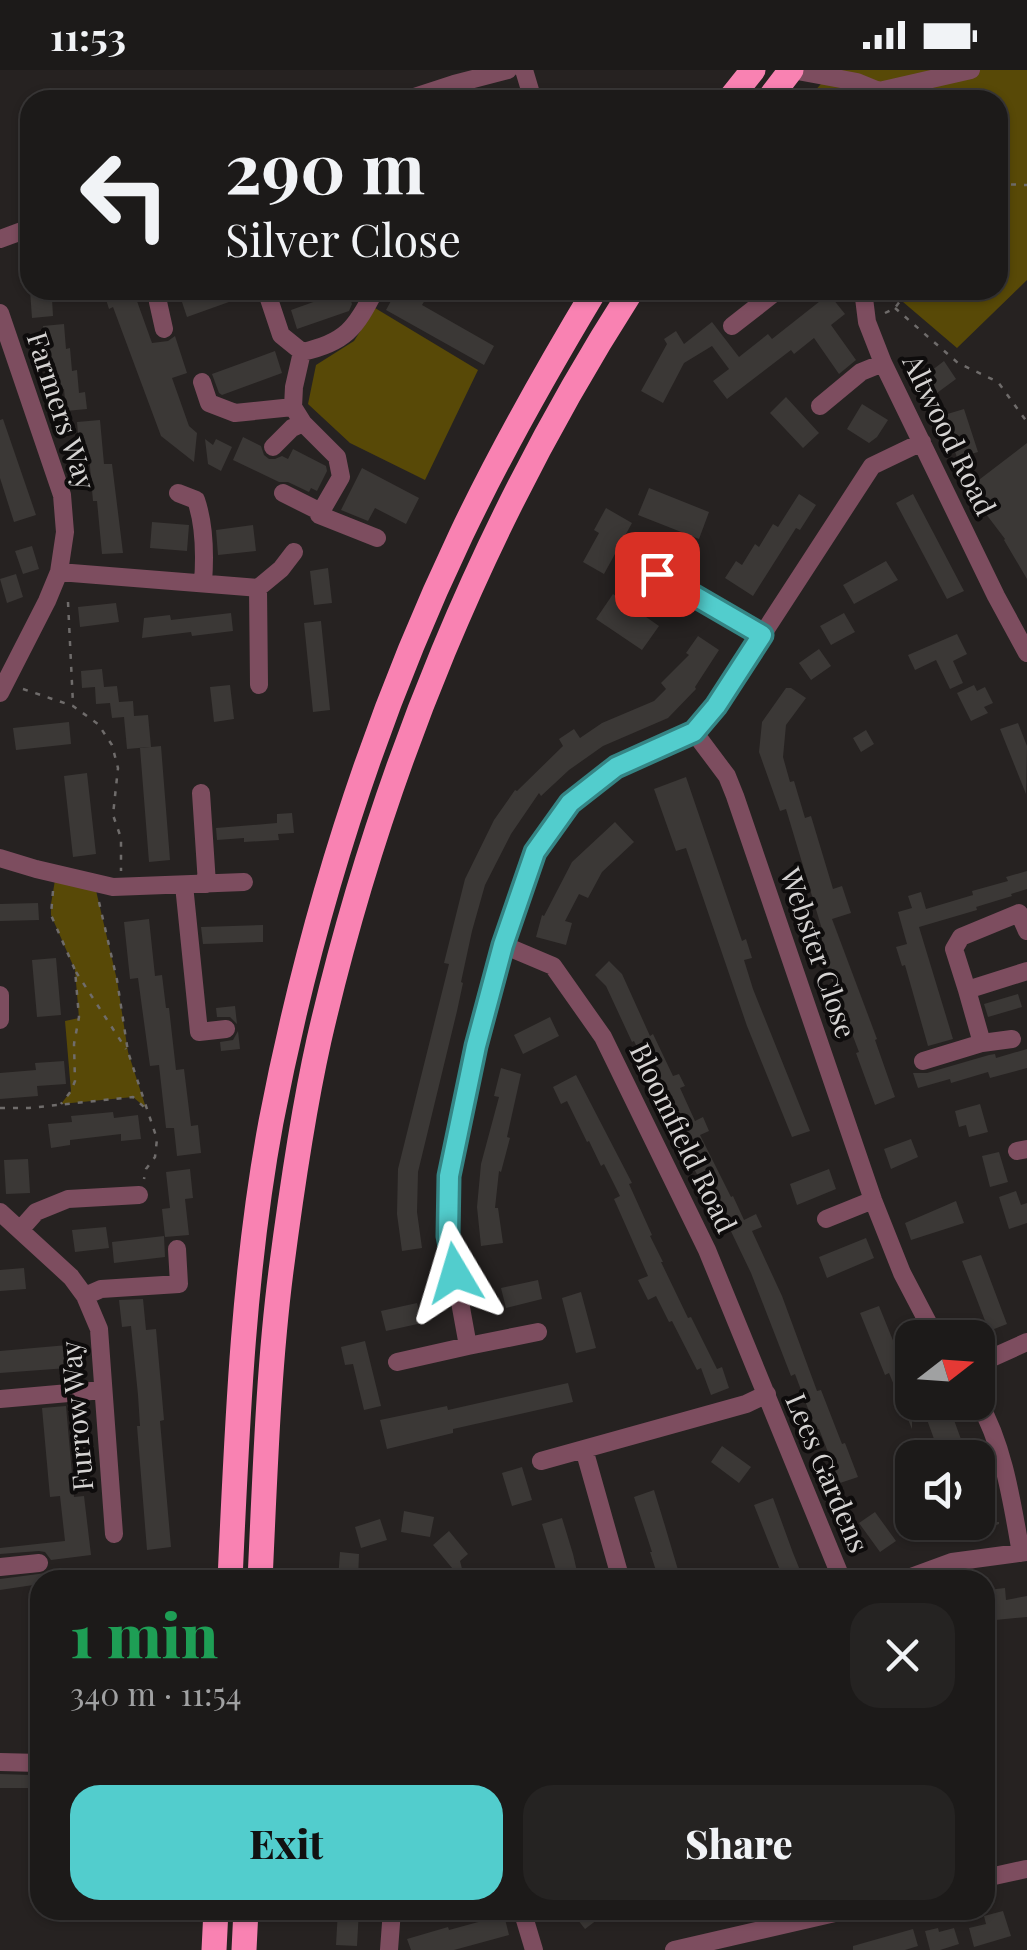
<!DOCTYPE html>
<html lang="en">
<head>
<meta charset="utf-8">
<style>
	:root { --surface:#1c1a19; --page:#252322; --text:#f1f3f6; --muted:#a0a1a2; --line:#3a3838; --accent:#52cdcd }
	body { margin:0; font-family:"Playfair Display",serif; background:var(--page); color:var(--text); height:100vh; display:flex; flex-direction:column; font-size:38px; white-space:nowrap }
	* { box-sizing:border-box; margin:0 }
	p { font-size:32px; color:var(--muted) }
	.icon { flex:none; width:55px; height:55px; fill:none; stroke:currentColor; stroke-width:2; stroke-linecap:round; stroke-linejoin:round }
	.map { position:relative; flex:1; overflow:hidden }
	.sheet { position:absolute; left:30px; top:1500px; width:965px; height:350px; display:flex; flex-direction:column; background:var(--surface); border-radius:30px; box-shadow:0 2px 8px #0004,0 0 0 2px var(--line) }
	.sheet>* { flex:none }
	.hud { position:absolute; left:20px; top:20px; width:988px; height:210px; border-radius:30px; box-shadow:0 2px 8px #0004,0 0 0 2px var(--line); background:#1c1a19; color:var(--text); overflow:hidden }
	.needle { width:65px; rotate:73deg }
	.buttons { position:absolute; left:895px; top:1250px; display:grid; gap:20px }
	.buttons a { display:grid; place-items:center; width:100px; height:100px; border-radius:20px; background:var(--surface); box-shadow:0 2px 8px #0004,0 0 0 2px var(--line); font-size:50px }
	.pin { position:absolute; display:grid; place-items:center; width:85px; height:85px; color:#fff; margin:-42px; border-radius:20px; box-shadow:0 5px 15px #0006 }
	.me { position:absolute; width:110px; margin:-55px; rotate:353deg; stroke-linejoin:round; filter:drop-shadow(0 0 8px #0008) }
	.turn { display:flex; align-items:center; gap:35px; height:210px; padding:0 40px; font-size:45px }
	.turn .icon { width:130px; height:130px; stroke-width:2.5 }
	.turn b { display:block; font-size:70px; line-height:85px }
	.round { display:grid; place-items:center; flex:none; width:105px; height:105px; border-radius:30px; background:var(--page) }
	.head { display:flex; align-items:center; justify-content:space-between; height:170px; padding:0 40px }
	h1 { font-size:60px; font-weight:800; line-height:75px; color:#1e9e55 }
	.cta { display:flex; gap:20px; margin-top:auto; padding:20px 40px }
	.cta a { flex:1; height:115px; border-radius:30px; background:var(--accent); color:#111; font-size:40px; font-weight:800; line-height:115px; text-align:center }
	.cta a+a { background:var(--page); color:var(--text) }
	.status { display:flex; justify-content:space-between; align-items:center; height:70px; padding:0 50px; background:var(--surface); direction:ltr }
	.status svg { height:28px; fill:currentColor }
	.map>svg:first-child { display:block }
</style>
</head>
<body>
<div class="status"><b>11:53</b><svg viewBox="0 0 49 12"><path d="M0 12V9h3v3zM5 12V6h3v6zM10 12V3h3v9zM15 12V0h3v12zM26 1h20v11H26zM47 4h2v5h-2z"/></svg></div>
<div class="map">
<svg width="1027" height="1880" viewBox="0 0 1027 1880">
	<rect width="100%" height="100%" fill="#262221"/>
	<path fill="#584907" d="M833,0H1027V210L957,278L896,226L832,220H998V30H807Z
		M375,238L478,300L425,410L350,373L308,334L316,295L354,271Z
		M56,804L94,812L117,910L128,982L146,1038L133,1027L61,1034L71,1021L65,951L79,948L75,900L51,845V834Z"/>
	<path fill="#3b3836" d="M30,220H45L46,229H52L53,246L32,248Z
		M103,220H133L152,273L168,271L175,266L187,303L172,308L189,356L197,363L194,392L161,366L113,237L109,239Z
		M197,220H253L254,223L187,247L180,226Z
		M347,220L352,234L349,241L297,259L291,240Z
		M397,220H408L425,230L422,235L494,276L484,295L386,240Z
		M829,224L845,244L831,255L856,290L839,304L814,268L794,284L791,280L727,329L713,311L729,299L712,276L684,293L663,333L641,321L667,274L664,269L676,261L684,274L712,252L739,287L768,264L772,269Z
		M64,254L66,279L70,278L72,301L77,300L79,323L85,322L87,339L66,341L64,319H58L55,297H51L48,272L44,273L43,256Z
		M275,281L282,303L222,325L219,323L212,304Z
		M944,291L956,309L926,331L914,314Z
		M786,327L819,363L803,378L770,343Z
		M862,334L888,350L877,367L869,373L847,359Z
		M964,339L978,382L957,388L944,345Z
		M3,349L36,445L14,452L0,408V350Z
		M100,350L104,394H112L123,483L102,484L97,431H93L89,386L80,387L77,352Z
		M243,367L261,376L264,385L269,389H275L282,386L288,389L293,379L326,396L327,401L317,421L311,418L309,422L288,412H279L233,390Z
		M205,369L213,375L216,369L232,377L221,401L208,394Z
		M1027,373V509L1004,470L1005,469L967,419Z
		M362,398L419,428L406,454L375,438L368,451L341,440Z
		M649,418L709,442L699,469L638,445Z
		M799,424L816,435L800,460L796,458L753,526L725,508L736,491L742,495L755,474L759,477L773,454L778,457Z
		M913,424L964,521L947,529L896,433Z
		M606,438L632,453L604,504L583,492L599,463L594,460Z
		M152,452L189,455L187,481L150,478Z
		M253,455L256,481L218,485L216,460Z
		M32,476L39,499L23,504L15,481Z
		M886,491L898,510L854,534L843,515Z
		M328,498L332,533L314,535L310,501Z
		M16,504L23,527L7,533L0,509Z
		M613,524L659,556L642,580L596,549Z
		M116,533L119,552L80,557L78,537Z
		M231,543L233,561L192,566L191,562L142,568L144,548L170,545L171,550Z
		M844,543L855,562L831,575L820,556Z
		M321,551L330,640L313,642L304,553Z
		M957,564L967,584L953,591L963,613L950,619L936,590L915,600L908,585Z
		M698,566L719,580L695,617L696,619L668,648L603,676L569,700L541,726L539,723L511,764L485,815L472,861L461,912L463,913L457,941L418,1102L417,1142L422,1178L402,1181L397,1144L398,1099L449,894L444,893L465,809L494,750L515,720L517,721L563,676L559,669L574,659L580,668L602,653L654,631L666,619L661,613L689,585L686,583Z
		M819,579L831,596L811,610L799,593Z
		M102,599L104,617L117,616L119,632L133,631L134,646L148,645L151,677L161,676L170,790L149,792L140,678L150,677L127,679L124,647L112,648L110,633L96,634L95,617L82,618L81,601Z
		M230,615L234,649L214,652L210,617Z
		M974,615L977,621L985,617L993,633L984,637L988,643L971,651L957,623Z
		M786,618H791L806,628L786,655L783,687L790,712L794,711L805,748L811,746L833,819L842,816L851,843L832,849L877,969L875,970L895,1027L875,1035L856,983L859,982L816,869L824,866L786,739L780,741L759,682L762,652Z
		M69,652L71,674L16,680L13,658Z
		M1018,653L1027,676L1026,724L1000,659Z
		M866,660L874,674L861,682L853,668Z
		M87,703L96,784L73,787L64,706Z
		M686,707L742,871L746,869L752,888L744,890L753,919L810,1061L792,1067L747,956L686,778L676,781L654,719Z
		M292,743L294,763L278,764L279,770L244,772V768L217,770L216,758L277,753V744Z
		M615,752L634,772L602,802L588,828L579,824L565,851L572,853L566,875L536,867L542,845L544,846L572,792Z
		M1027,801V819L1011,824L1012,826L976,837L972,821L1008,811L1006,807Z
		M921,822L926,839L973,825L977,840L919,857L953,969L928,976L905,895L902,896L896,877L907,874L898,842L912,838L908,826Z
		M38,833L39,850L0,851V834Z
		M149,849L155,906L162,905L166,938H169L176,1000L184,999L191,1056L198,1055L201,1083L177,1086L174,1058H166L159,995L150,996L138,908L130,909L124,852Z
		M263,855V872L203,874L201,857Z
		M56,888L61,945L37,947L32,890Z
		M609,891L622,904L650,966L653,964L673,1006L679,1004L685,1016L680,1018L695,1051L703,1047L709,1061L700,1065L731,1127L733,1126L744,1150L756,1144L762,1157L752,1161L782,1226L817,1321L821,1320L842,1374L845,1373L858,1407L840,1413L819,1359L816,1360L795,1304L791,1306L751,1203L727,1153L725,1154L713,1127L710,1129L684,1080L675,1060L678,1059L663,1026L661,1027L634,971L632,972L606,916L595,905Z
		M1018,924L1022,937L988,947L984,934Z
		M235,936L237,954L230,947H217L216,938Z
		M550,947L559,966L523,984L514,965Z
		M238,961L240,979L221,981L220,972L233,970Z
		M1027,979V998L990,1008L988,1002L951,1013L950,1009L918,1018L913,1003H927L989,985L995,984L996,988Z
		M64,991L66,1014L37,1016L38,1026L0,1029V1003L36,1000L35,993Z
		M501,998L521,1004L507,1067L510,1068L501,1102L499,1101L495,1138H498L503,1173L481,1176L477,1137L481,1094L499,1027L494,1026Z
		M576,1005L632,1113L629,1114L652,1165L650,1166L663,1192H661L688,1248L691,1247L717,1299L722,1297L729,1318L711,1325L701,1298L697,1300L672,1251L669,1252L656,1226L648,1230L638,1210L648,1206L614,1129L620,1126L604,1094L601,1096L589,1071L587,1072L567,1031L561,1034L553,1017Z
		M980,1034L988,1062L969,1067L966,1055L959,1057L955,1041Z
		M113,1042L114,1048L138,1045L141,1069L121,1071V1064L70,1070V1075L51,1078L48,1054L72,1052L71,1046Z
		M911,1069L918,1087L891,1099L884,1079Z
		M999,1082L1008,1112L990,1117L982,1086Z
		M28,1089L30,1123L6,1124L4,1090Z
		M190,1099L193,1128L185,1129L189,1165L165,1167L162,1139L170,1138L166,1102Z
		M829,1099L836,1119L797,1135L790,1114Z
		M1016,1121L1021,1135L1027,1133V1153L1009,1159L999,1127Z
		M956,1131L964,1153L911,1170L905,1153Z
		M106,1157L109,1178L75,1182L72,1160Z
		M164,1166L165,1187L114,1193L112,1172Z
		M866,1168L874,1188L827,1208L819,1187Z
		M981,1185L1007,1254L989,1261L962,1191Z
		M24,1198L26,1219L0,1221V1200Z
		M538,1210L542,1229L506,1238L501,1218Z
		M581,1222L596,1278L576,1283L562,1228Z
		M143,1229L146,1260L156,1259L164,1350L160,1351L171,1477L147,1480L137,1356H140L138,1325L131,1256L122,1257L119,1230Z
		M417,1233L422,1253L386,1261L381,1241Z
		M879,1236L907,1305L912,1303V1332H922L927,1344L912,1350V1359L889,1303L885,1305L860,1243Z
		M365,1271L381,1336L364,1340L353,1294L345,1295L341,1277Z
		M79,1274L81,1297L0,1303V1281Z
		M568,1313L573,1332L453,1359V1363L387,1379L380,1350L447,1336L448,1340Z
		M66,1336L74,1427L84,1426L91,1485L51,1490L45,1482L39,1481L0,1484V1478L65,1471L60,1426L50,1427L42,1338Z
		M950,1339L962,1372L967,1388H941L926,1347Z
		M722,1376L751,1397L739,1413L711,1392Z
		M522,1397L532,1430L512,1436L502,1403Z
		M654,1420L665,1456L681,1510H659L650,1482H652L634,1427Z
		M773,1428L793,1483L804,1510H784L767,1468L754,1435Z
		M404,1441L434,1447L430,1467L401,1462Z
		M875,1442L896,1471L880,1482L859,1453Z
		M562,1448L573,1484L579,1510H559L542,1454Z
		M380,1449L387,1470L361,1478L355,1457Z
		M957,1452H999V1454L962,1468Z
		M449,1461L468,1484L460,1491L465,1510H462L433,1475Z
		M340,1482L359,1484L358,1510H338Z
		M46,1503L47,1510H40V1514L0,1520V1509Z
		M1005,1518L1006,1530L1027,1526V1547L985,1551V1530L989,1529L988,1520Z
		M0,1704L30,1705V1718H0Z
		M338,1840H359L357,1876L336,1875Z
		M570,1840H610L585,1859Z
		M1003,1841L1011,1866L974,1877L969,1858L986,1854L984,1846Z
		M504,1845L509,1865L454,1880H411L407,1869L448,1857L449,1860Z
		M938,1858L939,1862L954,1858L959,1874L940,1880H930L925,1861Z
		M913,1859L918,1876L905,1880H853V1876Z"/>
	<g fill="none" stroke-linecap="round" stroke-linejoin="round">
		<path stroke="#6f6c6b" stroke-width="2.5" stroke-dasharray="5 8" stroke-linecap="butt" d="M998,114L1027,115
			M895,238L958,293L998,312L1027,352
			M885,243L895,238L908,220
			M68,532L73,634
			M23,619L73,636L98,654L112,675L118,698L113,745L121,768V801
			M53,821L51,845L75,900L79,947L74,974L75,1011L71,1021L61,1034
			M99,832L117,910L128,982L157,1069L155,1087L146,1099L144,1109
			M76,902L126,979
			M0,1038H29L133,1027L144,1037"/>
		<path stroke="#7d4d5f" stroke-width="18" d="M524,0L533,30
			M792,0L857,12L879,21L971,0
			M405,30L454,14L508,0
			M0,169L30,158
			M160,220L158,232L164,259
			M266,220L281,265L302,282C345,273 356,258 375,220
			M863,220L867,252L883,293L996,526L1027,583
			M0,243L62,425L65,462L59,502L47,531L0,623
			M732,256L778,220
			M302,282L294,317L293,337L303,353L337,387L341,407L319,445L377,468
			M202,312L209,333L235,343L293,337
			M820,336L861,302L883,293
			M273,377L292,358L303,353
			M178,423L196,430C205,456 205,486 203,513
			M283,423L321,442
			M59,502L258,518
			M657,503L762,565
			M259,615L258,518L281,499L294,482
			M694,662L727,706L735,726L873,1130L902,1203L936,1268
			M201,723L207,814
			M0,788L36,799L113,817L244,812
			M184,815L199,962L226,959
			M1027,861L1019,843L961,867L954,879L967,920L1027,901
			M503,875L553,896L603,967L707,1180L842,1510
			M967,920L982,973
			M0,925V950
			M923,991L982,973L1012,969
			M1017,1081L1027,1079
			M0,1142L71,1207L85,1226L99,1259L114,1464
			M826,1149L873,1130
			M20,1160L36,1142L68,1129L139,1125
			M85,1226L101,1219L179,1214L177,1179
			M538,1262L468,1276L448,1166L449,1106L476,976L503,875L535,782L571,733L616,697L694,662L716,636L872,396L922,372
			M397,1292L468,1276
			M978,1294L1027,1272
			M0,1329L103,1320
			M978,1331C1004,1376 1012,1433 1021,1483
			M584,1379L621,1510
			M541,1391L746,1334L767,1324
			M0,1497L39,1493
			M903,1510L952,1492L1027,1482
			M0,1692L40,1693
			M985,1808L1026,1799
			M522,1840L534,1880
			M389,1880L392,1840
			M674,1880L848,1840"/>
		<path stroke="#f982b2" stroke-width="25" d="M729,30L753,0
			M768,30L791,0
			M230,1510C237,1357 243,1203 271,1052C310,850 373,650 461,465C501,381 547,300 595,220
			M260,1510C265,1407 268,1303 281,1201C291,1124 302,1046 319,970C380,705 485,449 632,220
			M214,1880L216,1840
			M244,1880L246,1840"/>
	</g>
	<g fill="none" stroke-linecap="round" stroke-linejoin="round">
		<defs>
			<path id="route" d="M455,1203L448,1166L449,1106L476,976L503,875L535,782L570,733L616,697L694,662L716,636L762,565L657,504"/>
		</defs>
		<use href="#route" stroke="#358585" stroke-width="25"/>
		<use href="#route" stroke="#52cdcd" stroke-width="18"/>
	</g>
	<g text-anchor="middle" stroke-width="8" stroke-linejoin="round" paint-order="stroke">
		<g font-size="28" fill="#d6d4d3" stroke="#0e0c0c">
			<text transform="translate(61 341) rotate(72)" y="10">Farmers Way</text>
			<text transform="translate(949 365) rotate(64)" y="10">Altwood Road</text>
			<text transform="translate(818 883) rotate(71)" y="10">Webster Close</text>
			<text transform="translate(683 1068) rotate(64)" y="10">Bloomfield Road</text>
			<text transform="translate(77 1346) rotate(-95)" y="10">Furrow Way</text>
			<text transform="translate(827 1403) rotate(67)" y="10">Lees Gardens</text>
		</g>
	</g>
</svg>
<div class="buttons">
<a><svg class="needle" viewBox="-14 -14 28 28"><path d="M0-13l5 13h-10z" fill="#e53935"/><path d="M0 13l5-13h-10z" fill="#a0a1a2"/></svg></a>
<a><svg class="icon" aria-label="sound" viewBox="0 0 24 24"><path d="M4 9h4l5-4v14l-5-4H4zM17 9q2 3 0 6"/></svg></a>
</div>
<div class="pin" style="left:657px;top:504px;background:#d93025"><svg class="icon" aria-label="arrive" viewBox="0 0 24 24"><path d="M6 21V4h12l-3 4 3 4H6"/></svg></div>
<svg class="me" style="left:455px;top:1203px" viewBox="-20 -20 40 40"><path d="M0-17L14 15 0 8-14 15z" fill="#52cdcd" stroke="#fff" stroke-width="4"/></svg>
<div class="hud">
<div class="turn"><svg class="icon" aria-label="left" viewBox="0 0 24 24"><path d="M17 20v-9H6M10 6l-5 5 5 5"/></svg><div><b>290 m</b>Silver Close</div></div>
</div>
<section class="sheet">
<div class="head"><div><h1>1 min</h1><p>340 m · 11:54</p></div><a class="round"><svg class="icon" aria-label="close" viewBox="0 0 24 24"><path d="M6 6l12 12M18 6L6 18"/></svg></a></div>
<div class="cta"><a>Exit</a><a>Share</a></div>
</section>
</div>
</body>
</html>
